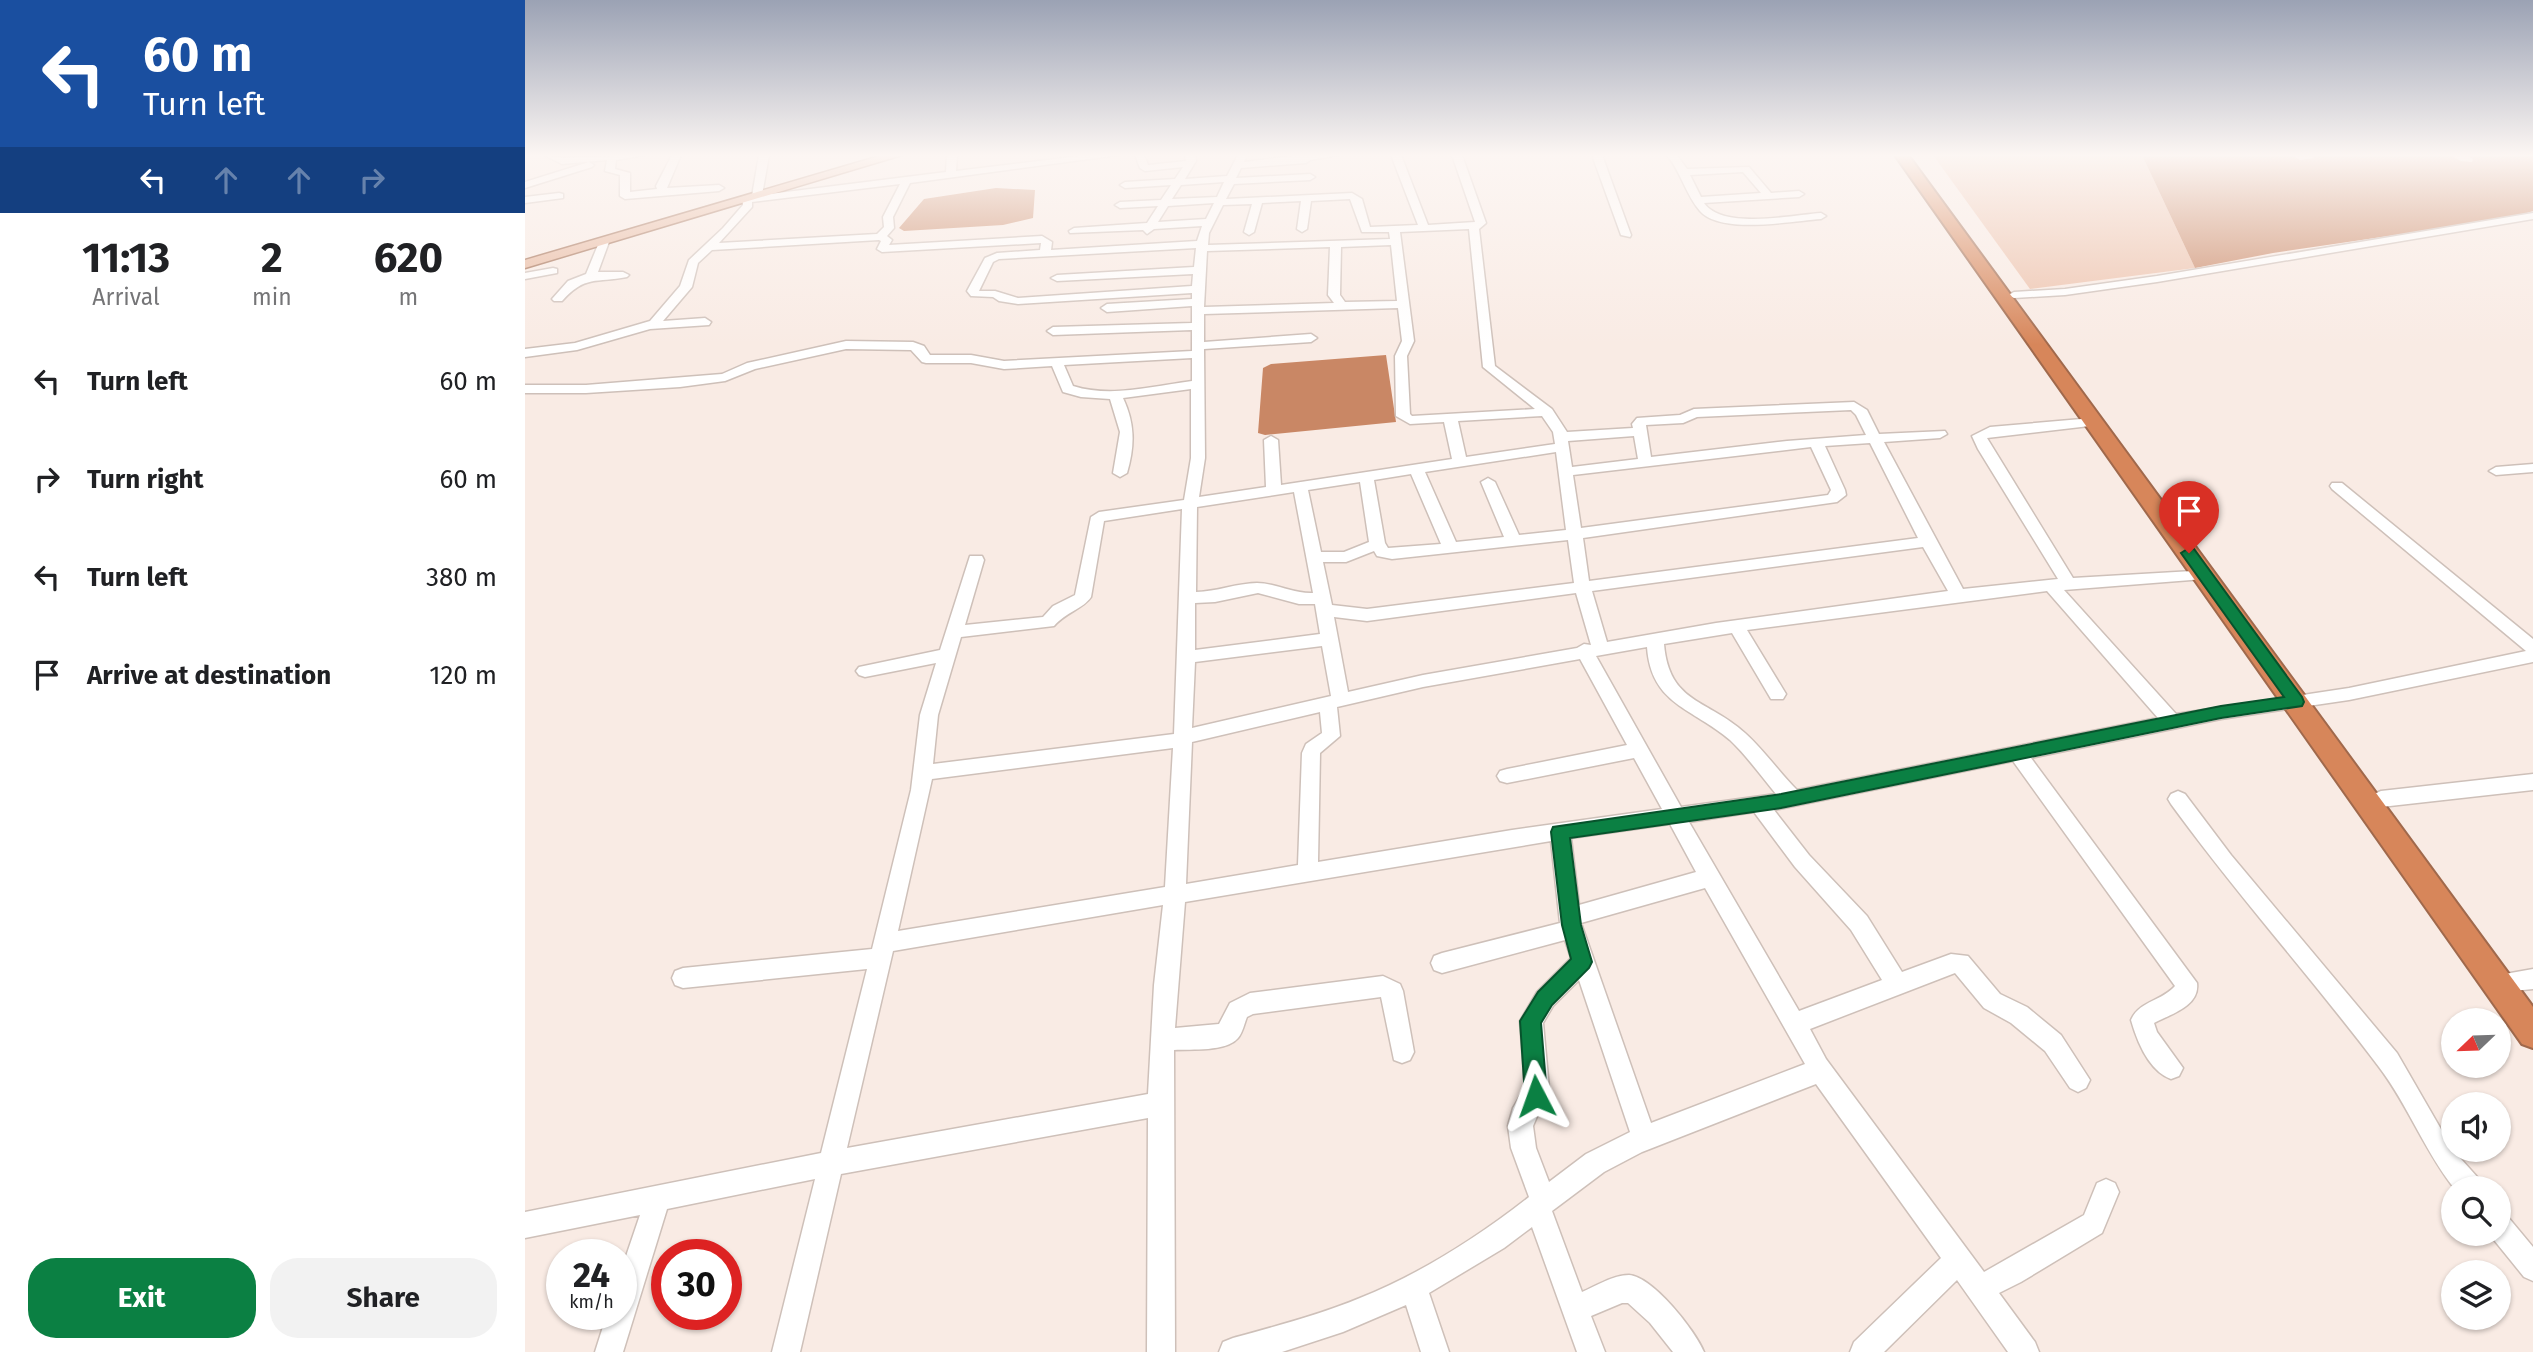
<!DOCTYPE html>
<html lang="en">
<head>
<meta charset="utf-8">
<style>
	:root { --surface:#fff; --page:#f2f2f2; --text:#202124; --muted:#757577; --accent:#0b8043 }
	body { margin:0; font-family:"Fira Sans",sans-serif; background:var(--page); color:var(--text); height:100vh; display:flex; flex-direction:column; font-size:26px; white-space:nowrap }
	* { box-sizing:border-box; margin:0 }
	p { font-size:23px; color:var(--muted) }
	.icon { flex:none; width:38px; height:38px; fill:none; stroke:currentColor; stroke-width:2; stroke-linecap:round; stroke-linejoin:round }
	.map { position:relative; flex:1; overflow:hidden }
	.sheet { display:flex; flex-direction:column; background:var(--surface); width:525px }
	.sheet>* { flex:none }
	.banner { background:#1a4fa0; color:#fff; overflow:hidden }
	.needle { width:46px; rotate:247deg }
	.controls { position:absolute; left:1916px; top:1008px; display:grid; gap:14px }
	.controls a { display:grid; place-items:center; width:70px; height:70px; border-radius:50%; background:var(--surface); box-shadow:0 2px 5px #0004; font-size:35px }
	.speed { position:absolute; left:21px; top:1239px; display:flex; gap:14px; font-size:35px; font-weight:700; text-align:center }
	.speed>* { display:grid; place-content:center; width:91px; height:91px; border-radius:50%; background:var(--surface); box-shadow:0 2px 5px #0004; line-height:1 }
	.speed small { font-size:18px; font-weight:400 }
	.speed .limit { border:10px solid #d22; background:#fff; color:#111 }
	.pin { position:absolute; display:grid; place-items:center; width:60px; height:60px; color:#fff; margin:-72px -30px; border-radius:50% 50% 50% 0; rotate:-45deg; box-shadow:0 0 7px #0007 }
	.pin .icon { rotate:45deg }
	.me { position:absolute; width:77px; margin:-38px; rotate:356deg; stroke-linejoin:round; filter:drop-shadow(0 0 5px #0008) }
	.turn { display:flex; align-items:center; gap:24px; height:147px; padding:0 28px; font-size:32px }
	.turn .icon { width:91px; height:91px; stroke-width:2.5 }
	.turn b { display:block; font-size:49px; line-height:60px }
	.lanes { display:flex; align-items:center; height:66px; padding:0 28px; background:#0003; justify-content:center; gap:35px; direction:ltr }
	.lanes .off { opacity:.35 }
	.eta { display:flex; justify-content:space-evenly; align-items:center; height:119px; text-align:center }
	.eta b { font-size:42px; font-weight:700; line-height:49px }
	.cta { display:flex; gap:14px; margin-top:auto; padding:14px 28px }
	.cta a { flex:1; height:80px; border-radius:28px; background:var(--accent); color:#fff; font-size:28px; font-weight:700; line-height:80px; text-align:center }
	.cta a+a { background:var(--page); color:var(--text) }
	ul { padding:0; list-style:none }
	li { display:flex; align-items:center; gap:21px; height:98px; padding:0 28px }
	li div { flex:1 }
	li b { display:block; font-size:26px }
	li em { font-style:normal }
	main { display:flex; flex:1; min-height:0 }
	.map>svg:first-child { display:block }
</style>
</head>
<body>
<main>
<section class="sheet">
<div class="banner">
<div class="turn"><svg class="icon" aria-label="left" viewBox="0 0 24 24"><path d="M17 20v-9H6M10 6l-5 5 5 5"/></svg><div><b>60 m</b>Turn left</div></div>
<div class="lanes"><svg class="icon" aria-label="left" viewBox="0 0 24 24"><path d="M17 20v-9H6M10 6l-5 5 5 5"/></svg><svg class="icon off" aria-label="ahead" viewBox="0 0 24 24"><path d="M12 20V5M6 11l6-6 6 6"/></svg><svg class="icon off" aria-label="ahead" viewBox="0 0 24 24"><path d="M12 20V5M6 11l6-6 6 6"/></svg><svg class="icon off" aria-label="right" viewBox="0 0 24 24"><path d="M7 20v-9h11M14 6l5 5-5 5"/></svg></div>
</div>
<div class="eta">
<div><b>11:13</b><p>Arrival</p></div>
<div><b>2</b><p>min</p></div>
<div><b>620</b><p>m</p></div>
</div>
<ul>
<li><svg class="icon" aria-label="left" viewBox="0 0 24 24"><path d="M17 20v-9H6M10 6l-5 5 5 5"/></svg><div><b>Turn left</b></div><em>60 m</em></li>
<li><svg class="icon" aria-label="right" viewBox="0 0 24 24"><path d="M7 20v-9h11M14 6l5 5-5 5"/></svg><div><b>Turn right</b></div><em>60 m</em></li>
<li><svg class="icon" aria-label="left" viewBox="0 0 24 24"><path d="M17 20v-9H6M10 6l-5 5 5 5"/></svg><div><b>Turn left</b></div><em>380 m</em></li>
<li><svg class="icon" aria-label="arrive" viewBox="0 0 24 24"><path d="M6 21V4h12l-3 4 3 4H6"/></svg><div><b>Arrive at destination</b></div><em>120 m</em></li>
</ul>
<div class="cta"><a>Exit</a><a>Share</a></div>
</section>
<div class="map">
<svg width="2008" height="1352" viewBox="0 0 2008 1352">
	<rect width="100%" height="100%" fill="#f9ebe4"/>
	<path fill="#edc2ac" d="M1408,155H1617L1670,268L1505,289Z"/>
	<path fill="#c98765" d="M1617,155H1766L1775,160L1789,158L1786,155H1925L1936,161L1947,162L1948,159L1941,155H2008V211L1987,218L1748,253L1670,268Z
		M471,188L510,190L508,218L478,225L379,231L374,228L399,199Z
		M861,355L871,422L740,435L733,433L738,368L746,364Z"/>
	<g fill="none" stroke-linecap="round" stroke-linejoin="round">
		<defs>
			<path id="minor" d="M19,155L38,158L120,155L91,160L90,169L105,173V192L132,189L131,186L147,155H156L142,188L194,185L199,188L194,191L100,199L95,196V175L80,171L82,160L37,164Z
				M234,155H244L237,195L421,172L422,155H432L431,171L563,155H594L385,183L368,217L369,228L362,236L367,240L364,245L517,236L527,242L526,250L672,241L677,226L629,229L622,234L618,230L545,233L544,231L549,228L622,223L633,206L595,208L590,205L595,202L636,200L646,185L600,188L595,185L600,182L650,179L658,167L620,171L615,168L610,155H619L623,165L661,161L660,155H670L671,161L660,179L702,176L713,155H722L719,162L777,155H814L785,160L781,163L716,168L711,178L785,174L790,177L785,180L709,184L701,199L827,193L837,199L845,227L893,225L866,155H876L903,225L950,222L927,155H937L961,223L954,229L970,366L1027,409L1042,432L1108,428L1107,424L1112,418L1155,415L1169,409L1329,402L1342,410L1354,434L1420,431L1422,434L1415,438L1359,442L1438,589L1533,579L1453,449L1447,436L1465,427L1568,418L1575,422L1573,425L1462,438L1548,578L1685,570L1687,574L1685,578L1679,579L1539,590L1651,714L1824,688L2001,651L1807,489L1805,486L1807,483H1817L2008,639V662L1824,700L1696,719L1506,758L1672,983C1675,1006 1646,1014 1629,1023L1632,1032L1658,1068L1654,1076L1646,1079C1624,1071 1612,1041 1606,1020C1614,1001 1637,1001 1650,986L1488,761L1249,810L1284,855L1342,916L1377,972L1426,954L1443,956L1475,994L1502,1007L1536,1035L1565,1080L1561,1088L1553,1092L1545,1088L1520,1051L1486,1023L1459,1008L1430,973L1285,1029L1301,1059L1459,1272L1559,1215L1572,1183L1581,1179L1590,1183L1594,1192L1577,1233L1496,1282L1474,1293L1510,1342L1514,1352H1483L1432,1280L1359,1352H1325L1329,1342L1416,1258L1291,1084L1117,1152L1079,1172L1027,1211L1057,1292C1071,1286 1088,1275 1104,1275C1128,1277 1170,1330 1179,1352H1148L1125,1323L1103,1303H1097L1066,1316L1080,1352H1052L1007,1227L979,1248L904,1293L924,1352H896L881,1305L818,1332L757,1352H694L698,1342L708,1338C751,1326 794,1315 835,1298C895,1274 953,1237 1004,1197L986,1148L983,1126L988,1108L1000,1088L995,1021L1012,992L1046,958L1040,940L917,973L909,970L906,963L909,956L917,953L1035,923L1026,841L660,902L650,1028L694,1024L705,1003L725,993L858,976L875,984L878,991L889,1052L885,1060L877,1063L869,1060L856,997L728,1014L722,1017C719,1024 718,1032 713,1038C701,1052 667,1049 649,1050L650,1352H622L623,1118L316,1174L275,1352H247L290,1179L142,1209L98,1352H70L82,1314H96V1271L115,1215L0,1238V1212L296,1153L342,969L158,988L150,985L147,978L150,971L158,968L347,949L386,790L395,715L411,663L340,677L334,675L331,671L334,667L415,650L445,556H457L459,560L440,625L518,617L528,606L550,595L566,517L574,512L659,500L666,458V389L598,398C610,424 610,445 602,473L595,477L588,473L595,432L585,399L556,397L538,392L527,366L479,369L446,363H401L397,362L386,350L321,349L230,369L200,381L155,387L61,393H0V385H61L197,374L222,363L321,341L388,342L399,346L405,355H446L479,361L667,351V330L528,335L522,331L528,327L667,323V306L582,312L576,308L582,304L667,299V293L493,304L474,301L468,297L446,296L442,291L460,258L472,253L515,250L516,243L357,252L352,249L356,241L354,240L187,250L173,263L167,287L138,321L180,318L186,322L184,325L125,329L52,350L0,357V349L50,343L125,321L155,286L164,260L198,228L218,205L217,198L227,196ZM699,182L692,197L647,199L656,185ZM375,184L358,217L359,227L352,234L194,243L227,207V202ZM825,199L837,232H864L865,239L683,245L684,233L698,205L727,204L719,232L724,235L729,232L737,203L776,201L772,229L777,232L782,229L786,201ZM689,203L681,219L633,222L643,206ZM944,229L958,367L1010,409L887,416L885,414L882,356L889,341L875,232ZM866,245L872,301L820,302L815,295L816,247ZM805,247L803,295L809,303L679,307L682,251ZM671,248L669,267L532,275L526,278L532,281L668,274L667,286L493,298L470,291H454L468,262L474,259ZM873,308L877,341L870,356L871,416L885,424L919,422L927,459L756,485L753,440L746,436L739,440L741,487L674,497L680,458L679,349L786,342L792,338L786,334L679,342V314ZM667,358V381C628,386 586,398 548,386L539,365ZM1326,410L1331,415L1341,435L1262,441L1126,457L1121,425L1158,423L1172,417ZM1017,416L1028,432L1030,444L941,457L933,421ZM1109,436L1113,459L1047,467L1043,441ZM1345,443L1393,538L1064,581L1058,538L1312,502L1321,495L1320,490L1300,446ZM1286,447L1306,490L1303,495L1056,528L1048,475ZM1031,452L1041,530L994,535L970,482L963,478L956,482L979,537L931,542L900,472ZM886,474L916,544L863,548L860,543L849,480ZM835,482L844,542L819,552H796L783,490ZM769,492L788,593C768,594 751,583 732,583C712,583 691,592 671,592L672,507ZM657,509L649,734L408,764L413,715L436,637L529,626C541,612 558,609 566,597L579,521ZM1043,540L1049,583L842,609L807,605L798,562H821L849,551L852,556L867,559ZM1398,547L1423,591L1191,623L1082,642L1067,591ZM1522,591L1633,718L1272,790C1254,772 1239,750 1220,733C1183,699 1144,704 1139,644L1207,633L1246,699H1258L1261,694L1222,630ZM733,593L774,604H790L795,634L670,650V603L690,602ZM1051,593L1066,645L1059,644L1052,648L898,675L823,692L809,617L842,621ZM797,646L806,696L667,728L670,662ZM1122,647C1126,705 1168,708 1205,740C1222,756 1236,776 1251,794L1156,807L1071,656ZM1055,659L1102,745L982,769L975,771L972,776L975,781L982,783L1109,758L1137,809L987,830L793,862L795,753L815,736L812,707L898,687ZM795,712L797,733L781,744L777,753L773,865L661,884L667,742ZM648,748L640,887L373,931L407,779ZM1229,812L1270,867L1326,930L1357,980L1274,1011L1164,822ZM1145,824L1171,872L1054,905L1046,838ZM1180,888L1280,1064L1126,1123L1056,923ZM638,905L629,985L623,1094L322,1148L368,951ZM1054,980L1105,1132L1061,1154L1024,1182L1011,1148L1008,1126L1024,1088L1018,1023L1028,1006Z
				M1067,155H1077L1106,235L1105,237L1096,235Z
				M1142,155H1152L1162,169L1224,167L1246,193L1274,191L1279,194L1274,197L1179,203C1198,230 1267,215 1296,213L1301,216L1296,219C1267,221 1196,235 1175,211C1161,195 1156,172 1142,155ZM1218,172L1236,193L1176,197L1165,175Z
				M64,162L69,165L67,167L0,188V182Z
				M34,193L38,194V198L0,203V197Z
				M2008,213V219L1632,282L1540,295L1489,298L1483,295L1489,292L1540,289L1632,276Z
				M75,240L84,242L73,272H98L104,275L102,277C71,283 60,275 37,301H29L27,299L43,281L61,274Z
				M28,268L32,269V273L0,279V273Z
				M2008,464V472L1971,475L1964,471L1971,467Z
				M2008,774V790L1856,807L1849,804L1846,799L1849,794L1856,791Z
				M1653,791L1660,794L1706,855L1872,1053L1928,1150L1954,1179L1958,1188H1929C1899,1150 1883,1105 1854,1067C1787,978 1712,895 1646,804L1643,799L1646,794Z
				M2008,969V989L1988,991L1980,988L1977,981L1980,974Z
				M1974,1213L1983,1217L2008,1247V1281L1999,1277L1965,1235L1974,1234Z"/>
			<path id="major" d="M358,155H377L0,268V260Z"/>
			<path id="highway" d="M1370,155H1383L2008,1007V1048L1997,1044Z"/>
		</defs>
		<use href="#minor" stroke="#cec0b9" stroke-width="3"/>
		<use href="#major" stroke="#a0694c" stroke-width="3"/>
		<use href="#highway" stroke="#a0694c" stroke-width="4"/>
		<use href="#minor" fill="#fff" fill-rule="evenodd"/>
		<use href="#major" fill="#e7b69c" fill-rule="evenodd"/>
		<use href="#highway" fill="#d7865a" fill-rule="evenodd"/>
	</g>
	<linearGradient id="sky" x2="0" y2="1"><stop stop-color="#9ba2b4"/><stop offset="0.45" stop-color="#fcf6f3"/><stop offset="1" stop-color="#fcf6f3" stop-opacity="0"/></linearGradient>
	<rect width="2008" height="345" fill="url(#sky)"/>
	<path fill="#0b8043" stroke="#07532c" stroke-width="2" d="M1664,548L1669,549L1777,697L1779,702L1777,706L1696,718L1256,808L1045,838L1056,925L1067,962L1064,968L1027,1005L1016,1023L1022,1096L1019,1104L1011,1107L1003,1104L1000,1096L995,1021L1013,992L1046,959L1037,925L1026,832L1028,827L1256,794L1696,706L1759,697L1656,553Z"/>
</svg>
<div class="controls">
<a><svg class="needle" viewBox="-14 -14 28 28"><path d="M0-13l5 13h-10z" fill="#e53935"/><path d="M0 13l5-13h-10z" fill="#757577"/></svg></a>
<a><svg class="icon" aria-label="sound" viewBox="0 0 24 24"><path d="M4 9h4l5-4v14l-5-4H4zM17 9q2 3 0 6"/></svg></a>
<a><svg class="icon" aria-label="search" viewBox="0 0 24 24"><circle cx="10" cy="10" r="6"/><path d="M15 15l6 6"/></svg></a>
<a><svg class="icon" aria-label="layers" viewBox="0 0 24 24"><path d="M12 4l9 5-9 5-9-5zM3 14l9 5 9-5"/></svg></a>
</div>
<div class="speed"><div>24<small>km/h</small></div><div class="limit">30</div></div>
<div class="pin" style="left:1664px;top:553px;background:#d93025"><svg class="icon" aria-label="arrive" viewBox="0 0 24 24"><path d="M6 21V4h12l-3 4 3 4H6"/></svg></div>
<svg class="me" style="left:1011px;top:1096px" viewBox="-20 -20 40 40"><path d="M0-17L14 15 0 8-14 15z" fill="#0b8043" stroke="#fff" stroke-width="4"/></svg>
</div>
</main>
</body>
</html>
